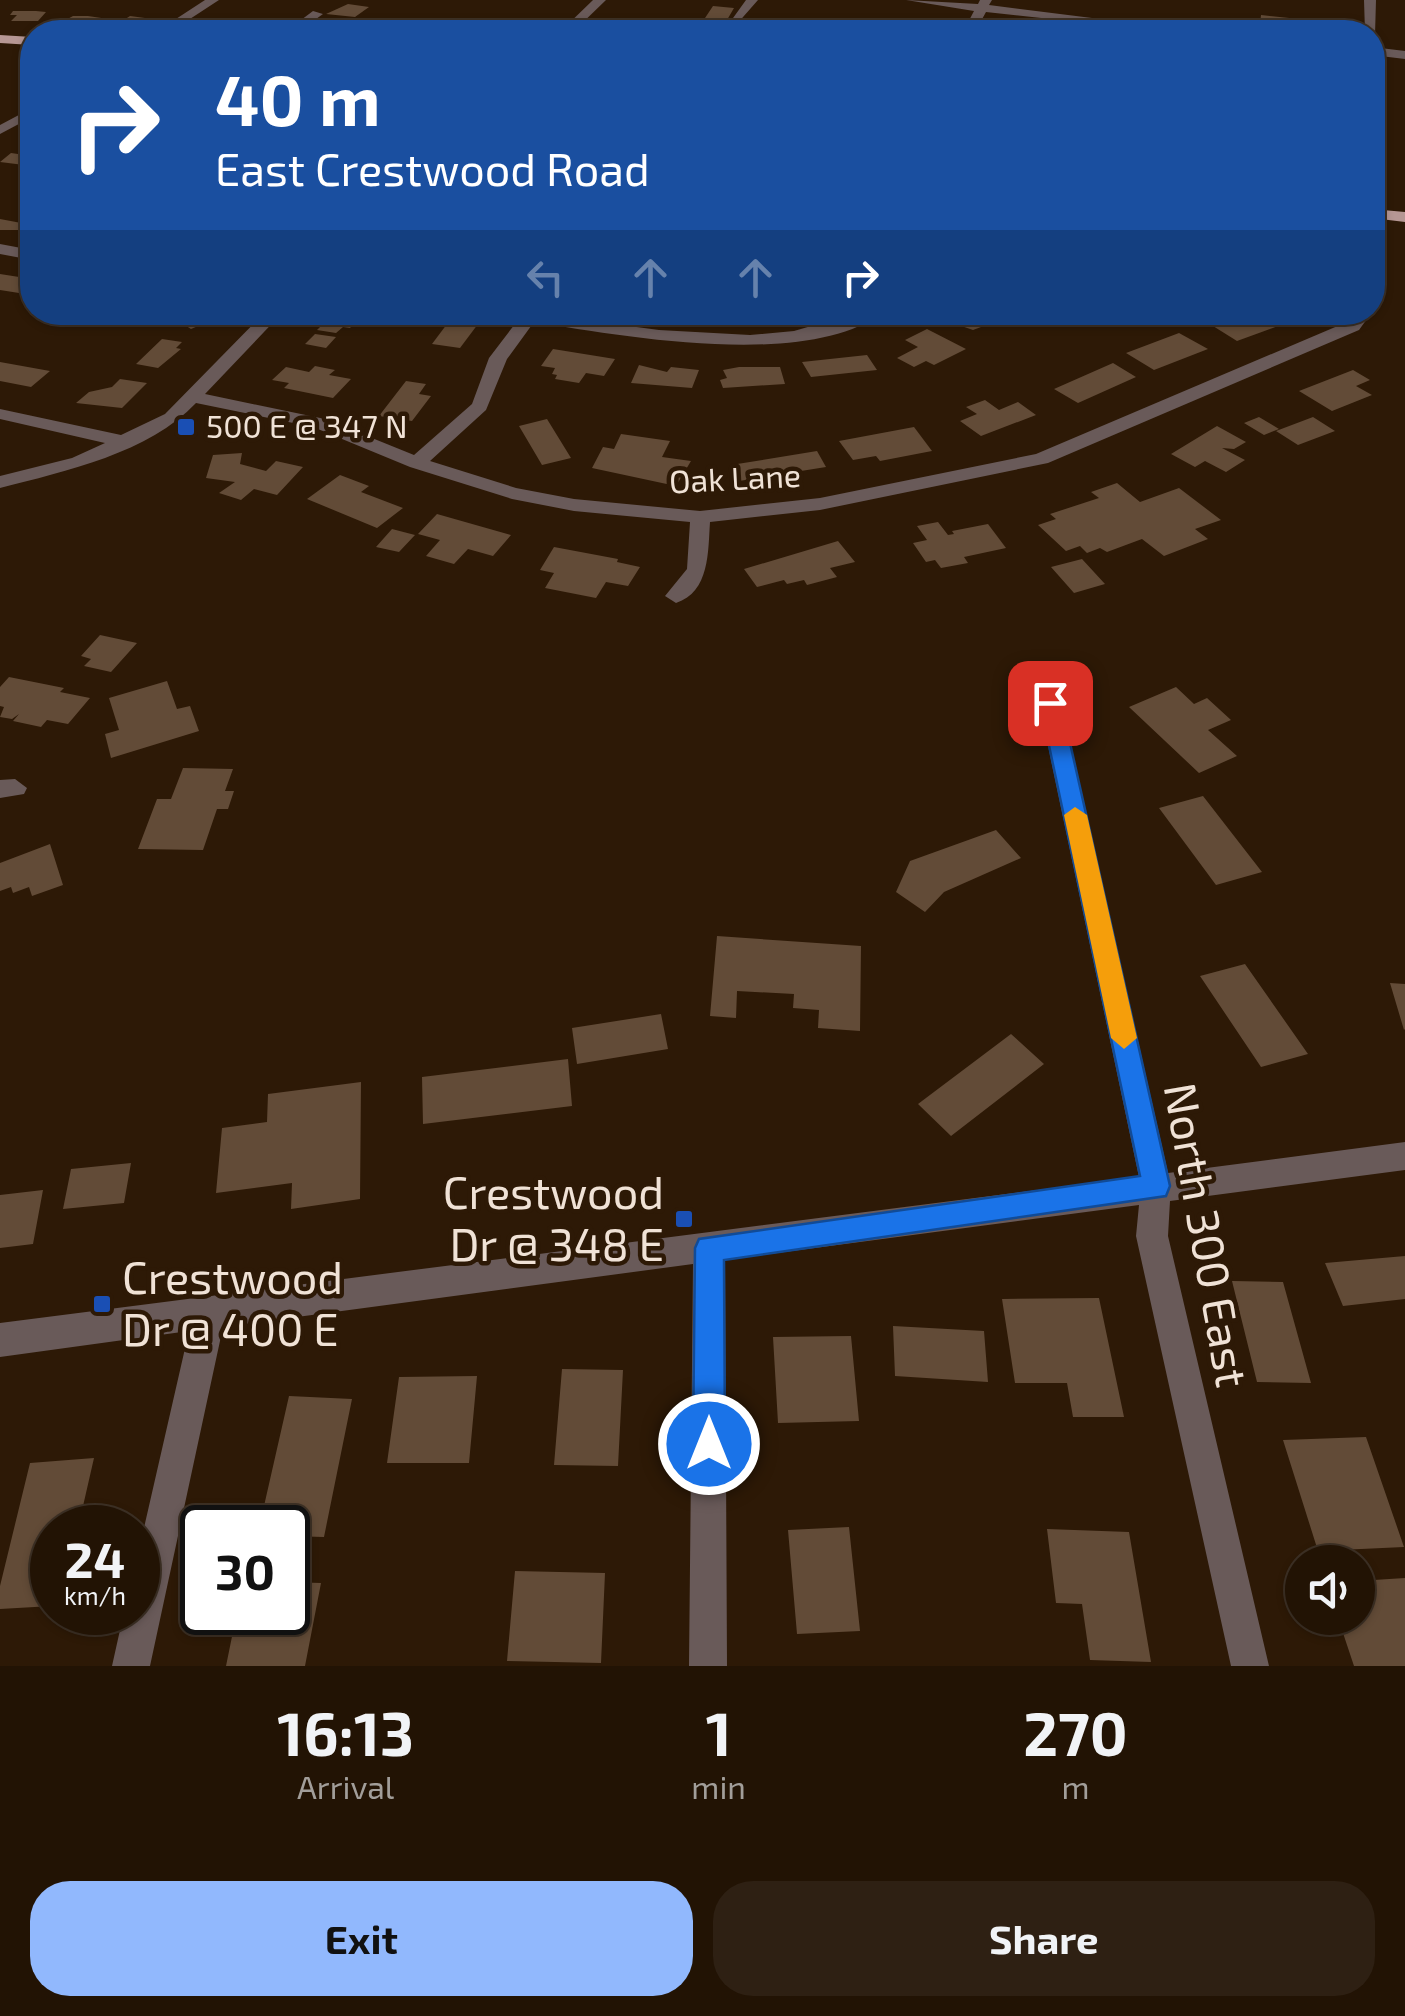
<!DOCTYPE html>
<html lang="en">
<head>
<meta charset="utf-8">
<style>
	:root { --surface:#221304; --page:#2e2013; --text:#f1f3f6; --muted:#a29e9a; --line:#3f3226; --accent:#91b8fd }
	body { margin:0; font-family:"Exo 2",sans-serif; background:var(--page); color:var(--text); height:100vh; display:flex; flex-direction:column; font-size:38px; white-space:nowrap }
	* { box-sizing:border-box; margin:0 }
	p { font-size:32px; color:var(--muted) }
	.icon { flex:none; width:55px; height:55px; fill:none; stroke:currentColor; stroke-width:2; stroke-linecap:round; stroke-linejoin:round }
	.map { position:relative; height:1666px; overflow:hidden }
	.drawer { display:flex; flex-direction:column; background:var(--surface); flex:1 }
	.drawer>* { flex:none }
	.banner { position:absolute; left:20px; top:20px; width:1365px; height:305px; border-radius:40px; box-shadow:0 2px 8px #0004,0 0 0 2px var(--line); background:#1a4fa0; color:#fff; overflow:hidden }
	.tools { position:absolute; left:1285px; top:1545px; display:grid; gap:20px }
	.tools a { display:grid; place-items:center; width:90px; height:90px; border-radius:50%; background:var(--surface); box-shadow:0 2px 8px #0004,0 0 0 2px var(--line); font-size:50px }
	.speed { position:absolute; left:30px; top:1505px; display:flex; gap:20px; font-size:50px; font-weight:700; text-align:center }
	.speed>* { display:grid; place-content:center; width:130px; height:130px; border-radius:50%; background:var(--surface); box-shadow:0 2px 8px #0004,0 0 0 2px var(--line); line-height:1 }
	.speed small { font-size:25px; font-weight:400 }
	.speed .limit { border:5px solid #111; border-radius:15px; background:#fff; color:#111 }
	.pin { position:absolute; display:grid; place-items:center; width:85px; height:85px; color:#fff; margin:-42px; border-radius:20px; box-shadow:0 5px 15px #0006 }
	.me { position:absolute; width:110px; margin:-55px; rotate:0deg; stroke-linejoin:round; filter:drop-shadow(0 0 8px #0008) }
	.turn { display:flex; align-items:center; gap:35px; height:210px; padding:0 30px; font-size:45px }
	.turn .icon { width:130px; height:130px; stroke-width:2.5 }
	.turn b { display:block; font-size:70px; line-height:85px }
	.lanes { display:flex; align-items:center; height:95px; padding:0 30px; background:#0003; justify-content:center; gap:50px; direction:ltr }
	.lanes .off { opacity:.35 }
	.eta { display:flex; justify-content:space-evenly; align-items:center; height:170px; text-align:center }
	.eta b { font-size:60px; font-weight:700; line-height:70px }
	.action { display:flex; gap:20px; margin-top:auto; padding:20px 30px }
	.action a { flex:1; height:115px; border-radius:40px; background:var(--accent); color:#111; font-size:40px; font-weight:700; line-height:115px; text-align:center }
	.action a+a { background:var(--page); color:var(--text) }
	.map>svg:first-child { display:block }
</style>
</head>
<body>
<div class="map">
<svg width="1405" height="1666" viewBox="0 0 1405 1666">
	<rect width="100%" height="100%" fill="#2d1906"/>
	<path fill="#624b37" d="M348,4L369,7L355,17L326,14Z
		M713,6L734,8L727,20L705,18Z
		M13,11H36L46,12L38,21H11L17,15H10Z
		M1261,15L1299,19V27L1260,25Z
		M73,16H88L108,19L98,25L62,22Z
		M130,16L145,18L133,30L113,27Z
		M622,18L643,20L632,32L610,30Z
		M1308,19L1334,22L1333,31H1307Z
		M337,22L357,24L346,32H313Z
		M11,153L32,156V166L0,162Z
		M0,219L32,225V230H0Z
		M0,274L32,279V282L19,293L0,290Z
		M175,312H197L210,321L191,329L169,315Z
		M364,312L350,328L343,327L336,333L317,330L334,313Z
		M456,312L484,316L460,348L432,344Z
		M954,312H1021L973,330L944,320Z
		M1252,312H1273L1289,322L1237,341L1213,326Z
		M927,329L966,349L934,365L926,361L914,367L897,358L918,347L905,340Z
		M1179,333L1208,349L1154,370L1126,353Z
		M315,334L336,337L326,348L305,344Z
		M162,339L182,342L176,348L181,349L158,368L136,364Z
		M553,349L615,359L604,376L586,373L579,383L555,379L557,375L552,374L555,368L541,366Z
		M867,355L877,370L811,377L802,362Z
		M0,362L50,371L31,387L0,381Z
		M1113,363L1136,377L1078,403L1054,389Z
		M639,365L667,372L671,367L699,370L692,388L631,383Z
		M315,366L335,370L329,375L351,379L333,398L284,388L289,383L272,380L286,367L309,372Z
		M739,367H780L785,384L723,388L720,380L727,378L723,370Z
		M1353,370L1370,380L1356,386L1372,395L1332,411L1299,391Z
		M120,379L147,383L122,408L76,403L89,392L112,387Z
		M406,381L426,384L419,394L431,396L412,421L379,416Z
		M985,400L999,410L1018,402L1036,415L981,436L960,421L977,414L966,407Z
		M1259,417L1279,429L1264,435L1244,423Z
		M1313,417L1335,431L1298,445L1276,431Z
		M547,419L571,458L542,465L519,426Z
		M1217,426L1246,442L1234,449L1222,448L1245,460L1226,472L1205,461L1195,467L1171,454Z
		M914,427L932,451L880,461L876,456L853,460L839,441Z
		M621,434L670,441L662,457L691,461L676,486L592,468L603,447L614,449Z
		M817,451L826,467L739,481L731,465Z
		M242,453L240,464L266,471L276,461L303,467L277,495L254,489L241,500L219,493L235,482L206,478L213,455Z
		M340,475L369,486L361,492L403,508L377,528L307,499Z
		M1117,483L1140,502L1179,488L1221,520L1195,529L1208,539L1164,556L1142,539L1107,552L1100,548L1087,553L1080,546L1066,551L1038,525L1056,519L1050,514L1099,498L1091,492Z
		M437,514L511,535L493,556L468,549L454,564L426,556L440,540L418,534Z
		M938,522L948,535L954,534L952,531L988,524L1006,548L964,557L968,563L941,568L935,560L926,562L913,543L927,540L917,526Z
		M392,529L415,535L399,552L376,547Z
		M838,541L855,562L830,568L837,577L807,585L804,580L787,584L784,580L757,587L744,569Z
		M554,547L618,559L617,562L640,567L628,586L606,582L596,598L545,588L554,573L540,570Z
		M1082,559L1105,584L1074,593L1051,567Z
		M100,635L137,643L111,672L84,666L91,659L81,656Z
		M9,677L64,688L60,692L90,698L68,724L47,720L41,727L13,721L19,714L12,719L0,717L4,707L0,706V687Z
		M167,681L177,709L190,706L199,731L111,758L105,734L119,730L109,698Z
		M1176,687L1194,704L1207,698L1231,720L1208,730L1237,756L1199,773L1129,707Z
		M183,768L233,769L225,791H234L228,809H217L203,850L138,849L157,799H171Z
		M1203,796L1262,872L1216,885L1159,808Z
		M996,830L1021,858L944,892L925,912L896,892L910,861Z
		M50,844L63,885L32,896L29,887L13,893L11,887L0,891V863Z
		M717,936L861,946L860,1031L818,1028L819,1010L793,1008L794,994L737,991L736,1018L710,1016Z
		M1245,964L1308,1054L1261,1067L1200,976Z
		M1390,983L1405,984V1029L1404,1030Z
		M661,1014L668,1049L577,1064L572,1028Z
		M1011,1034L1044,1064L951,1136L918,1104Z
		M568,1059L572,1106L423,1124L422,1077Z
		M361,1082L360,1199L291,1209L292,1183L216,1193L222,1128L267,1122L268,1094Z
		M131,1163L124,1203L63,1209L71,1169Z
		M43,1190L33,1244L0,1248V1195Z
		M1405,1256V1299L1343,1306L1325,1263Z
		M1232,1281L1283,1282L1311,1383L1257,1382Z
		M1099,1298L1124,1417H1073L1067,1383H1015L1002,1299Z
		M893,1326L984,1331L988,1382L895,1376Z
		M851,1336L859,1421L778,1423L773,1337Z
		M562,1369L623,1370L618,1466L554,1465Z
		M477,1376L469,1463H387L399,1377Z
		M289,1396L352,1399L324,1537L288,1536V1528H259Z
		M1366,1437L1404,1547L1318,1551L1283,1440Z
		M94,1458L78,1528H52V1606L0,1609V1586L30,1463Z
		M849,1527L860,1631L797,1634L788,1530Z
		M1047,1529L1129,1532L1151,1662L1090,1660L1082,1604L1056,1603Z
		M515,1571L605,1573L601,1663L507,1661Z
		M1405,1578V1666H1354L1338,1618H1358V1581Z
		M288,1582L321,1583L305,1666H226L237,1612H288Z"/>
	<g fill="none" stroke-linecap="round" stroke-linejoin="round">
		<path fill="#695a59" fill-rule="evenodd" d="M205,0H219L170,32H156Z
			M593,0H606L573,32H560Z
			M746,0H758L736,25H728Z
			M906,0L978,4L980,0H992L989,5L1204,32H1170L986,12L975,32H963L974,11Z
			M1364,0H1376L1375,35L1365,32Z
			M313,11L323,14L298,32H285Z
			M1372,47L1405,51V59L1372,55Z
			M1372,73L1378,77L1385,271L1380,293L1372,298Z
			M32,108V117L0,134V125Z
			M0,244L32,250V260L0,254Z
			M265,312H283L205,394L325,419L414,455L472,404L489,358L524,312L659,330L750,335L794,331L859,312H883C809,370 622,336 534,322L507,359L486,410L430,461L516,488L574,499L700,511L820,498L1036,454L1347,322L1355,312H1372L1359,330L1048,463L820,510L710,522C708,551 710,592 676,603L665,596L687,569L690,522L574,511L512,499L410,467L313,427L196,403C149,453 66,471 0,488V476L72,458L105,443L0,419V409L121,435L165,414Z
			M1050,695L1061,703L1168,1173L1405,1142V1170L1170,1201L1168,1236L1269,1666H1231L1136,1236L1139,1205L725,1260L727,1666H689L693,1264L223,1327L150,1666H112L124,1612H138V1554L189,1331L0,1357V1323L1139,1177L1039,703Z
			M15,779L27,788L24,794L0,798V780Z"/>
		<path fill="#b69794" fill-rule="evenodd" d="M0,35L32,37V45L0,43Z
			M1372,209L1405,212V222L1372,218Z"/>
	</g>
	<path fill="#1a73e8" stroke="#114b97" stroke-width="2.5" d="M1050,696L1061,703L1170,1186L1166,1196L724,1260L725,1444L720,1455L709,1460L698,1455L693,1444L695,1248L699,1239L1140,1176L1040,703Z"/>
	<path fill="#f59e0b" d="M1075,807L1087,815L1137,1038L1124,1049L1111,1038L1064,815Z"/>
	<g fill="#1a4fb4" stroke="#2d1906" stroke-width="4">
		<rect x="176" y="417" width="20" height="20" rx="5"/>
		<rect x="674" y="1209" width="20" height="20" rx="5"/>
		<rect x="92" y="1294" width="20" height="20" rx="5"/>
	</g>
	<g text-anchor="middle" stroke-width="9" stroke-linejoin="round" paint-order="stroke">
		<g font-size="32" fill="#f0e2d6" stroke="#2d1906" text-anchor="start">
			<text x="206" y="438">500 E @ 347 N</text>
		</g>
		<g font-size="32" fill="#f0e2d6" stroke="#2d1906">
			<text transform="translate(735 479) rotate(-3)" y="11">Oak Lane</text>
		</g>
		<g font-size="45" fill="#f0e2d6" stroke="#2d1906" text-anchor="end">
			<text x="664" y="1209">Crestwood<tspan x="664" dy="52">Dr @ 348 E</tspan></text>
			<text x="122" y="1294" text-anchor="start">Crestwood<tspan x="122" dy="52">Dr @ 400 E</tspan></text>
		</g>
		<g font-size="45" fill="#f0e2d6" stroke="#2d1906">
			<text transform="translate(1206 1235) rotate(80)" y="16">North 300 East</text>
		</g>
	</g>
</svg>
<div class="tools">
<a><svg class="icon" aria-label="sound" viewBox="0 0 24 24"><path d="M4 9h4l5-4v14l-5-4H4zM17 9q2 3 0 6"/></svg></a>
</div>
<div class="speed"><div>24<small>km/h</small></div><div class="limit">30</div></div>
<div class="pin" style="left:1050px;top:703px;background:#d93025"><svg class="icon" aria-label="arrive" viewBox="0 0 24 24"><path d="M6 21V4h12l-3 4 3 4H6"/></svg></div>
<svg class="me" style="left:709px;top:1444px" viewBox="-20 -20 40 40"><circle r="17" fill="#1a73e8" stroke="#fff" stroke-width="3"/><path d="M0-11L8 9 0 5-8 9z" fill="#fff"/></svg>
<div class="banner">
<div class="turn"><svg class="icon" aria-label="right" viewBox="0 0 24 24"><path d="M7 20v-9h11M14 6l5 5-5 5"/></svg><div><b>40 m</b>East Crestwood Road</div></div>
<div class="lanes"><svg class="icon off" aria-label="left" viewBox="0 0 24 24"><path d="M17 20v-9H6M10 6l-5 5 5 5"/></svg><svg class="icon off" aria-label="ahead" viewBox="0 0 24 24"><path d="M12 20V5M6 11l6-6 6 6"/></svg><svg class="icon off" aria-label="ahead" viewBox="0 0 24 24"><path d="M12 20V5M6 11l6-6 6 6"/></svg><svg class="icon" aria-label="right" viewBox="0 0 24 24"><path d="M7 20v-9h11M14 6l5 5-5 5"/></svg></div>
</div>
</div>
<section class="drawer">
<div class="eta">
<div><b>16:13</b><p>Arrival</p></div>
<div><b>1</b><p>min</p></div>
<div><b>270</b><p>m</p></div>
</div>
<div class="action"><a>Exit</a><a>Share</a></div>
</section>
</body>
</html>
